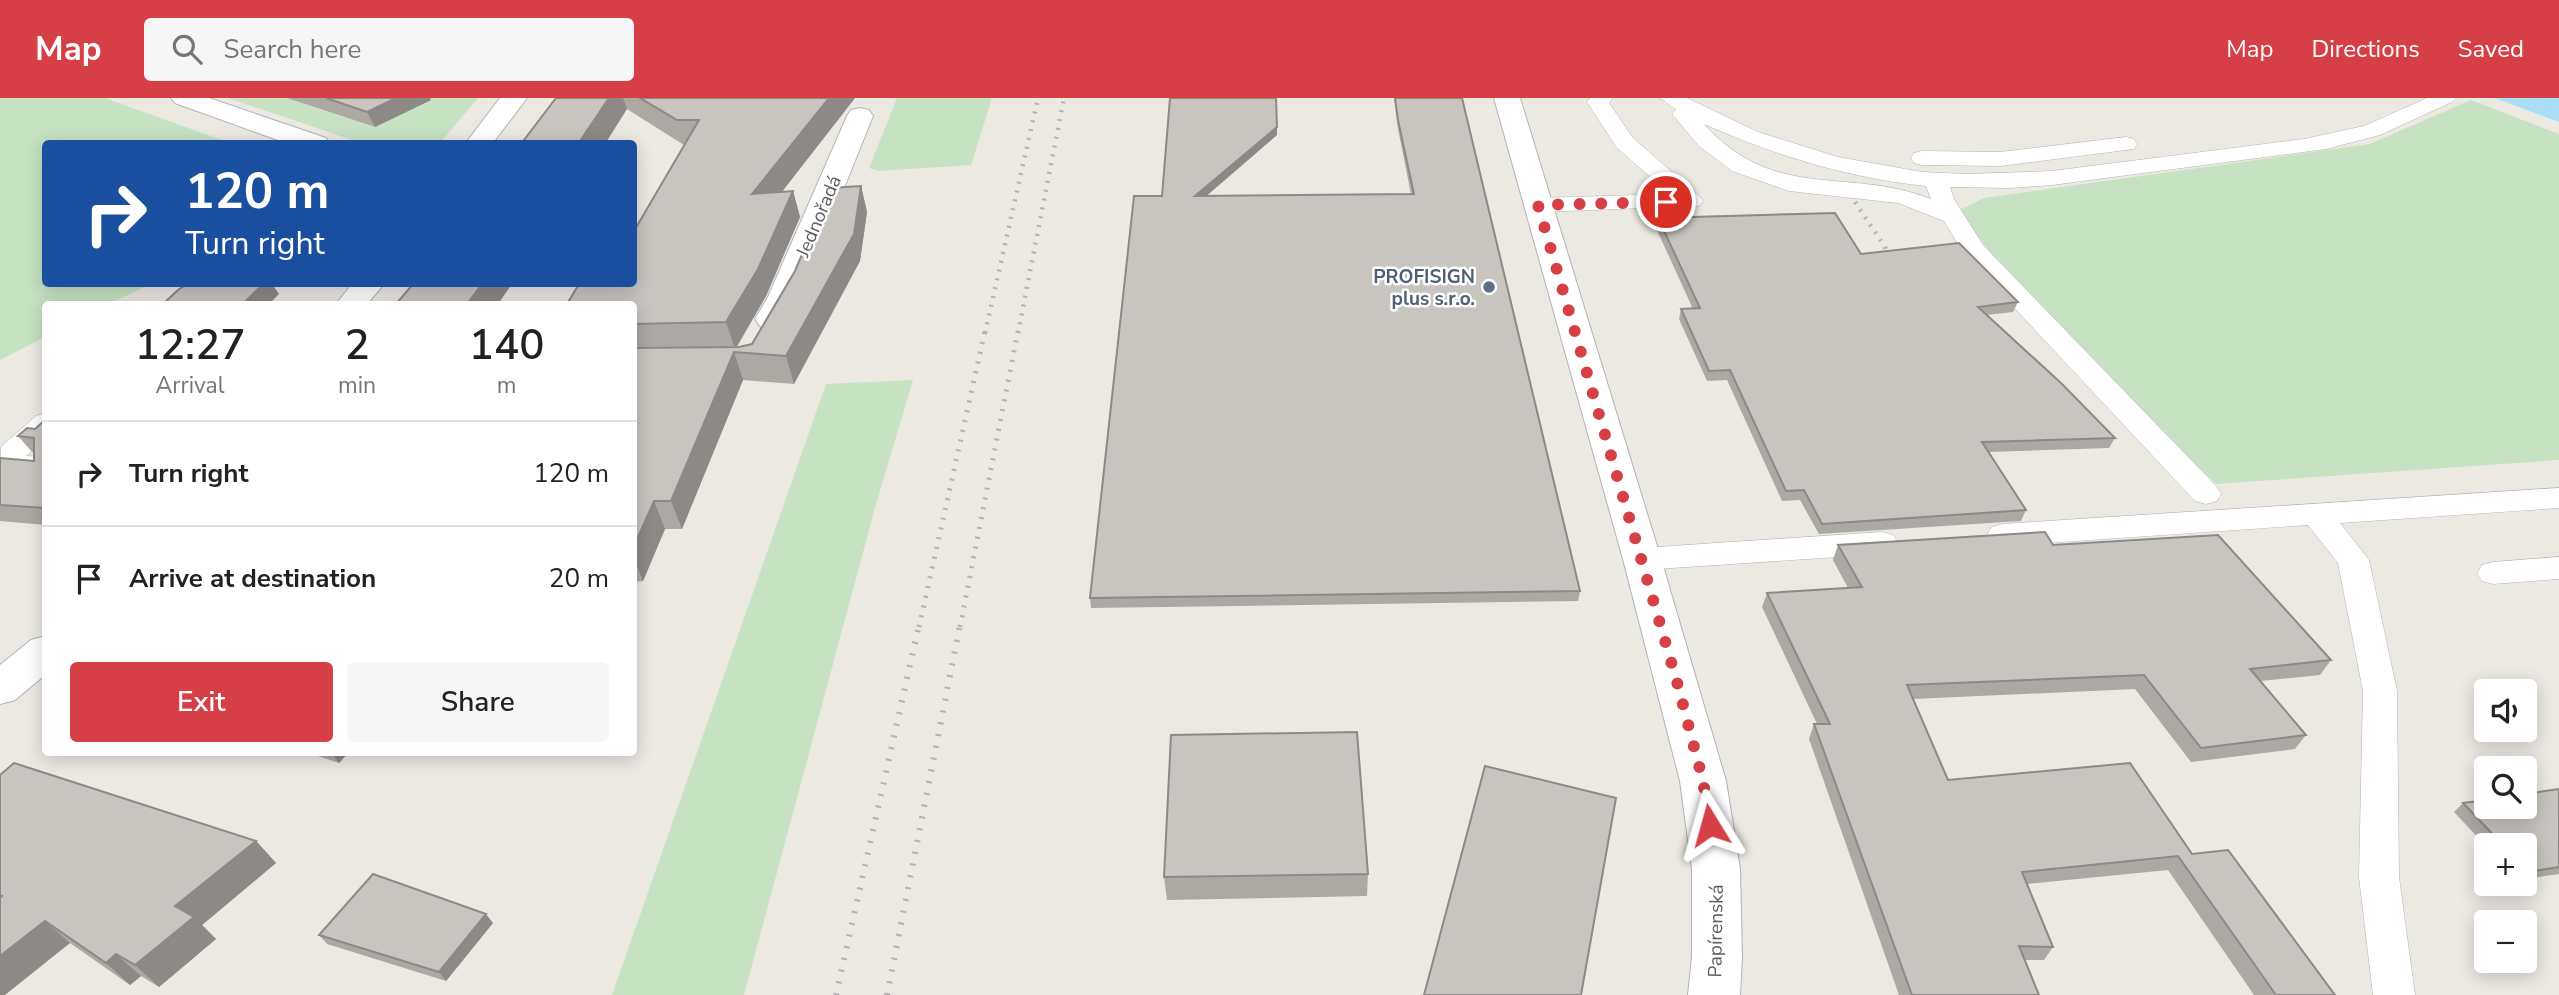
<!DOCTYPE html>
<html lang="en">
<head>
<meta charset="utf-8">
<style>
	:root { --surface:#fff; --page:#f6f6f6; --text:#222; --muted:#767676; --line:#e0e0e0; --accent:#d73f46 }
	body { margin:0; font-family:"Nunito Sans",sans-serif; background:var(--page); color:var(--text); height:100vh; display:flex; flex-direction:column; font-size:26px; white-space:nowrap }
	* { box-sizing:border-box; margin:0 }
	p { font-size:23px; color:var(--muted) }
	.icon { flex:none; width:38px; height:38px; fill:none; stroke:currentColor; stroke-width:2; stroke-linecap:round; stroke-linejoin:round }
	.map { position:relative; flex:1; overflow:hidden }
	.details { position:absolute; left:42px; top:203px; width:595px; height:455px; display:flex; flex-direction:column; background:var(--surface); border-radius:7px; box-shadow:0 4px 18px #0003 }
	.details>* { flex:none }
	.top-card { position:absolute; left:42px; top:42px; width:595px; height:147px; border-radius:7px; box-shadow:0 4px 18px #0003; background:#1a4fa0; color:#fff; overflow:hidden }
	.buttons { position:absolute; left:2474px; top:581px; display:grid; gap:14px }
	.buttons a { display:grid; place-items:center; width:63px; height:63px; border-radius:7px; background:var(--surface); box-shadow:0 4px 18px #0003; font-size:35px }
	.pin { position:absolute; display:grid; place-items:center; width:60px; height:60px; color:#fff; margin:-30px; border:4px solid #fff; border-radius:50%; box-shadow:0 2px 7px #0007 }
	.me { position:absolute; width:77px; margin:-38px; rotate:352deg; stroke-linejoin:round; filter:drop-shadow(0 0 5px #0008) }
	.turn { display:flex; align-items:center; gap:24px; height:147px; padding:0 28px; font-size:32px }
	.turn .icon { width:91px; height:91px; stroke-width:2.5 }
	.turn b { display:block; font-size:49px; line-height:60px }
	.eta { display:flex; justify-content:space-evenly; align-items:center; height:119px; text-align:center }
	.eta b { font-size:42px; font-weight:600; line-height:49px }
	.button { display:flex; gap:14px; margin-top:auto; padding:14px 28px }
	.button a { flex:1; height:80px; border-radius:7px; background:var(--accent); color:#fff; font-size:28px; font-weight:600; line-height:80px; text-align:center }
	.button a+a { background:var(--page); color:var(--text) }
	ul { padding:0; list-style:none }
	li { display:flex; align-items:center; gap:21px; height:105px; padding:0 28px; border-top:2px solid var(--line) }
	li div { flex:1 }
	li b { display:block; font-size:26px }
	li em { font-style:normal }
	header { display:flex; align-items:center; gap:42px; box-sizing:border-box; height:98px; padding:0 35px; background:var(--accent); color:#fff }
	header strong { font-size:33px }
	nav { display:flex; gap:38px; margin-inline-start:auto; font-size:24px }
	.search { width:490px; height:63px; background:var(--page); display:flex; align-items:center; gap:18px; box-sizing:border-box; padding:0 24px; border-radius:7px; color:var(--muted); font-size:26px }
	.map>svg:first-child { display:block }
</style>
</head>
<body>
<header>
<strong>Map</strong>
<div class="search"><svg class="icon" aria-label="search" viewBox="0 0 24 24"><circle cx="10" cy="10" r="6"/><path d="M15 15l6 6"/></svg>Search here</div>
<nav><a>Map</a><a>Directions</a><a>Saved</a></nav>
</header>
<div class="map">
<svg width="2559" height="897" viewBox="0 0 2559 897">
	<rect width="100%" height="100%" fill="#ece9e3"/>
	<path fill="#c6e2c2" d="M0,0H105L230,45L46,46V186H151L109,206H46L45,239L0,262Z
		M228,0H316L304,6L375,29L425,0H478L439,46L361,45Z
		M897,0H992L971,67L878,73L869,70Z
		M2471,2L2559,36V362L2216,386L2016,189L1977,137L1955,114L1984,100L2370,46Z
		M913,282L876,406L744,897H612L826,286Z"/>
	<path fill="#aadef6" d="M2495,0H2559V24Z"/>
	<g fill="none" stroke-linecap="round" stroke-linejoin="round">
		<defs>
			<path id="lane" d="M1590,0H1613L1609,5L1633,40L1699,98L1703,103L1699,108L1538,114L1530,112L1526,107L1530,102L1538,100L1670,96L1617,50L1587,4Z
				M1660,0H1687L1758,34L1838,59L1922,74L1967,76L2052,73L2304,41L2364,28L2427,0H2456L2452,4L2380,37L2326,51L2052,87L2011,90L1950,89L1955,103L1983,147L2217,389L2221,396L2217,403L2206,406L2195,403L1964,156L1944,123L1898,105L1789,93L1732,73L1699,48L1672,16L1676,11ZM1704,26C1774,57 1848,80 1926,88L1931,101C1847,68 1775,105 1704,26Z
				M2126,39L2134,41L2137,46L2134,51L2000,68L1922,67L1914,65L1911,60L1914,55L1922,53L2000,54Z
				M46,315V340L26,358L46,359V379L1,374V349L36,318Z
				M2559,390V410L2340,425L2369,462L2397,593L2399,779L2415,897H2373L2359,779L2363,593L2338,465L2308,427L2003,448L1992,445L1987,437L1992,429L2003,426Z
				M1882,434L1893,437L1898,445L1893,453L1882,456L1642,472L1631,469L1626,461L1631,453L1642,450Z
				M2559,459V481L2493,486L2482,483L2477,475L2482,467L2493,464Z"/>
			<path id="street" d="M171,0H209L326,40L329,46H289L175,5Z
				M500,0H527L492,46H465Z
				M860,10L869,12L873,18L800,199L782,228L771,231L760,228L755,221L768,199L847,18L851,12Z
				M352,186H384L367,206H336Z
				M46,538V576L15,602L0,606V567L31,542Z"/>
			<path id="secondary" d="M1494,0H1520L1661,461L1726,683L1740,771L1742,859L1740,897H1688L1692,859V771L1680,683L1623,461Z"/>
		</defs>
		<use href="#lane" stroke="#b0b4b7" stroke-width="1"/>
		<use href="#street" stroke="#b0b4b7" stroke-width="2"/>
		<use href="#secondary" stroke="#b0b3b7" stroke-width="2"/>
		<use href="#lane" fill="#fff" fill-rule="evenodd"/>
		<use href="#street" fill="#fff" fill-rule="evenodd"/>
		<use href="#secondary" fill="#fff" fill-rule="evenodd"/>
		<path stroke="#b1b2b2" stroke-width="4.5" stroke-dasharray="2 7" stroke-linecap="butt" d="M1855,104L1885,149L1891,172
			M985,235L1038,0
			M1018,235L1064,0"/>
		<path stroke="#b1b2b2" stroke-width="5" stroke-dasharray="2 8" stroke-linecap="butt" d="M919,529L985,233
			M960,529L1018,233"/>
		<path stroke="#b1b2b2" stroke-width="6" stroke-dasharray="2 10" stroke-linecap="butt" d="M836,897L919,527
			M887,897L960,527"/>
	</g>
	<path fill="#aca9a5" d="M287,0H430L431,2L375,29Z
		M556,0H855L782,93H793L800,119L766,198L737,249L752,246L861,88L867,114L860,163L794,286L743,282L682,431H665L643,483L634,484V186L684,47L627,11Z
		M1394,0H1462L1580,493L1578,503L1091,510L1090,500L1162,98L1277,37L1206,98L1411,96L1398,31Z
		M1658,120L1861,156L2018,204L2013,214L1987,217L2115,340L2109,350L1989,354L2026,412L2021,423L1819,436L1800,402L1782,403L1727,282L1707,283L1679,221L1681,211H1693L1656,130Z
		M46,321V427L0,423V360L34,363V356L18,338L35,331Z
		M1838,447H2053L2331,562L2320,577L2260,583L2306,637L2295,651L2191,664L2135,591L1913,601L1948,682L2192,756L2335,897H2254L2168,772L2027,786L2053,849L2044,862H2025L2039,897H1899L1809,641L1814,626H1817L1762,509L1767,495L1848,490L1833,462Z
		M306,654H349L339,665Z
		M0,677L256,743L276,765L202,827L216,841L159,889L141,878L130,887L70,845L0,897Z
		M2559,691V776L2525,781V747H2487V749L2454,714L2463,705Z
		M1368,776L1367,798L1167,802L1164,779Z
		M493,825L446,883L327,846L319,837Z"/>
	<path fill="#8c8986" d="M396,0H430L431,2L375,29L367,14Z
		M609,0H623L627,11L605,46H578Z
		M829,0H855L760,122L752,96Z
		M1277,29V37L1196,107L1195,98Z
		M861,88L867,114L860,163L794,286L786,258Z
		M793,93L800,119L766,198L735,251L726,224Z
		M263,186H272L279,196L269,206H243Z
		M482,186H512L498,206H467Z
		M734,254L743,282L682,431L671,403Z
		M654,403L665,431L643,483L634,461V448Z
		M333,654H349L339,665L332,655Z
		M256,743L276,765L202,827L216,841L159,889L135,867L175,808Z
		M486,816L493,825L446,883L439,874Z
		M45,823L70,845L5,897H0V858Z
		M116,856L141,878L130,887L106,865Z"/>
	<path fill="#c8c4c0" stroke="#8c8986" stroke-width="2" d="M326,0H396L367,14Z
		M556,0H609L578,46H521Z
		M640,0H829L752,96L793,93L758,171L726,224L634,226V206H567L579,186H634V133L699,22H677Z
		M1170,0H1276L1277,29L1195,98L1414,96L1398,22L1395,0H1462L1580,493L1090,500L1134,98H1162Z
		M861,88L854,136L786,258L734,254L671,403H654L634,448V250L739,249L752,246L795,173L830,90Z
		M1835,115L1861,156L1959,145L2018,204L1978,209L2061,285L2115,340L1982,344L2026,412L1822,426L1804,392L1786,393L1730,272L1709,273L1681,211L1700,210L1658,120Z
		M187,186H263L243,206H163L178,192Z
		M413,186H482L467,206H396Z
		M46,321V410L0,407V360L34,363V340L18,338L27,330L35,331Z
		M2045,434L2053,447L2218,437L2331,562L2250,571L2306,637L2201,650L2144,577L1907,587L1948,682L2130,665L2192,756L2228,752L2335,897H2276L2178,758L2022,774L2053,849L2019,848L2039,897H1912L1814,626H1830L1767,495L1862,489L1838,447Z
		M1357,634L1368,776L1164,779L1171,637Z
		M14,665L256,743L175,808L194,819L135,867L116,856L106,865L45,823L0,858V800L2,798L0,797V677Z
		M1485,668L1616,700L1581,897H1424Z
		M2559,691V769L2528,774L2525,771V747H2503L2463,705L2487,702V709H2525V696Z
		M373,776L486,816L439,874L319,837Z"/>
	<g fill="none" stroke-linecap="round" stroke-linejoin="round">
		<path stroke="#d73f46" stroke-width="12" stroke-dasharray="0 21.6" d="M1666,104L1538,107L1677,584L1703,683L1710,727"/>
	</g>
	<circle fill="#5c6f8a" stroke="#fff" stroke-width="2.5" cx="1489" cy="189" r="7"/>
	<g text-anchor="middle" stroke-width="5" stroke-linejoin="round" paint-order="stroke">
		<g font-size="19" fill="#5b5f62" stroke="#fff">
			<text transform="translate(818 118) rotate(-67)" y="7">Jednořadá</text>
			<text transform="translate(1715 833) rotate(-89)" y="7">Papírenská</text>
		</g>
		<g font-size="19" font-weight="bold" fill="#4e5e75" stroke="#fff" text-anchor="end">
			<text x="1475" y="185">PROFISIGN<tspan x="1475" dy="22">plus s.r.o.</tspan></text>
		</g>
	</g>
</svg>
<div class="buttons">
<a><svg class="icon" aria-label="sound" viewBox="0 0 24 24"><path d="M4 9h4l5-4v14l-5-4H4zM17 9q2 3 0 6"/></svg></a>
<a><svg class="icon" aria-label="search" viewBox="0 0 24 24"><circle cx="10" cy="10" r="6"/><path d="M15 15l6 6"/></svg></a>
<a>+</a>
<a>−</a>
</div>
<div class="pin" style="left:1666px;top:104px;background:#d93025"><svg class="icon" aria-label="arrive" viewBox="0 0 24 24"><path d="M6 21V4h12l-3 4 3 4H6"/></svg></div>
<svg class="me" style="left:1710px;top:727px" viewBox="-20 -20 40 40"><path d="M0-17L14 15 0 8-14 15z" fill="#d73f46" stroke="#fff" stroke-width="4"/></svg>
<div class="top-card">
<div class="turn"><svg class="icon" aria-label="right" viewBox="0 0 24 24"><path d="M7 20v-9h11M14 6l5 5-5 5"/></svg><div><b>120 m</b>Turn right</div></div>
</div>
<section class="details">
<div class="eta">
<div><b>12:27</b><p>Arrival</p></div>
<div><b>2</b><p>min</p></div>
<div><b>140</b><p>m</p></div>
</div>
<ul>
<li><svg class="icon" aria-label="right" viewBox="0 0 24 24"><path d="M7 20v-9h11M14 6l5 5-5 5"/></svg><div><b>Turn right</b></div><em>120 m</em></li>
<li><svg class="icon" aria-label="arrive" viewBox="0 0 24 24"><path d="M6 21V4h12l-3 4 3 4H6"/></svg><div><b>Arrive at destination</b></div><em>20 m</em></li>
</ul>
<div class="button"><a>Exit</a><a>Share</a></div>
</section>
</div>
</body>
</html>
